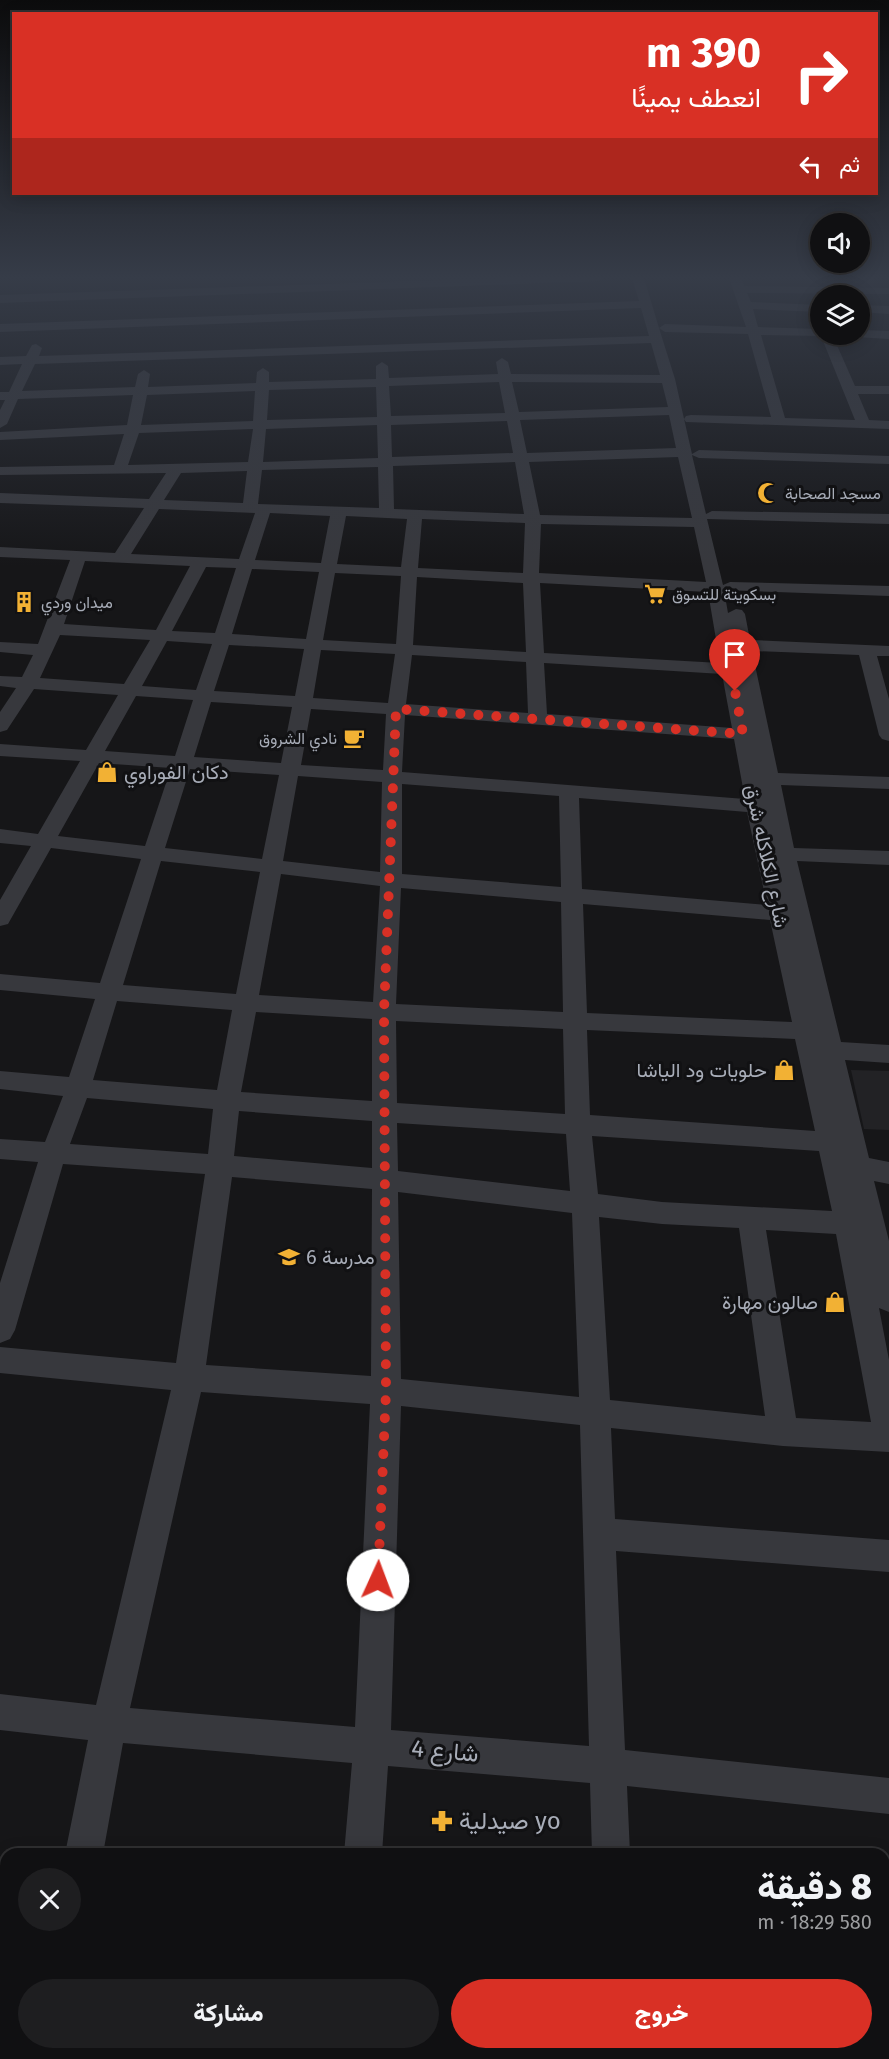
<!DOCTYPE html>
<html lang="ar">
<head>
<meta charset="utf-8">
<style>
	:root { --surface:#101012; --page:#1e1e20; --text:#f1f3f6; --muted:#9c9d9f; --line:#303032; --accent:#d93025 }
	body { margin:0; font-family:"Fira Sans",Vazirmatn,sans-serif; background:var(--page); color:var(--text); direction:rtl; height:100vh; display:flex; flex-direction:column; font-size:22px; white-space:nowrap }
	* { box-sizing:border-box; margin:0 }
	p { font-size:20px; color:var(--muted) }
	.icon { flex:none; width:33px; height:33px; fill:none; stroke:currentColor; stroke-width:2; stroke-linecap:round; stroke-linejoin:round }
	.map { position:relative; flex:1; overflow:hidden; direction:ltr }
	.side { position:absolute; left:0px; top:1848px; width:890px; height:212px; display:flex; flex-direction:column; background:var(--surface); border-radius:18px 18px 0 0; box-shadow:0 3px 15px #0003,0 0 0 2px var(--line); direction:rtl }
	.side>* { flex:none }
	.banner { position:absolute; left:12px; top:12px; width:866px; height:183px; border-radius:0px; box-shadow:0 3px 15px #0003,0 0 0 2px var(--line); direction:rtl; background:#d93025; color:#fff; overflow:hidden }
	.tools { position:absolute; left:810px; top:213px; display:grid; gap:12px }
	.tools a { display:grid; place-items:center; width:60px; height:60px; border-radius:50%; background:var(--surface); box-shadow:0 3px 15px #0003,0 0 0 2px var(--line); font-size:30px }
	.pin { position:absolute; display:grid; place-items:center; width:51px; height:51px; color:#fff; margin:-62px -26px; border-radius:50% 50% 50% 0; rotate:-45deg; box-shadow:0 0 6px #0007 }
	.pin .icon { rotate:45deg }
	.me { position:absolute; width:66px; margin:-33px; rotate:2deg; stroke-linejoin:round; filter:drop-shadow(0 0 4px #0008) }
	.turn { display:flex; align-items:center; gap:21px; height:126px; padding:0 18px; font-size:27px }
	.turn .icon { width:78px; height:78px; stroke-width:2.5 }
	.turn b { display:block; font-size:42px; line-height:51px }
	.then { display:flex; align-items:center; height:57px; padding:0 18px; background:#0003; gap:12px; font-size:22px }
	.round { display:grid; place-items:center; flex:none; width:63px; height:63px; border-radius:32px; background:var(--page) }
	.headline { display:flex; align-items:center; justify-content:space-between; height:102px; padding:0 18px }
	h1 { font-size:36px; font-weight:800; line-height:45px }
	.primary-button { display:flex; gap:12px; margin-top:auto; padding:12px 18px }
	.primary-button a { flex:1; height:69px; border-radius:36px; background:var(--accent); color:#fff; font-size:24px; font-weight:800; line-height:69px; text-align:center }
	.primary-button a+a { background:var(--page); color:var(--text) }
	.map>svg:first-child { display:block }
</style>
</head>
<body>
<div class="map">
<svg width="889" height="2059" viewBox="0 0 889 2059">
	<rect width="100%" height="100%" fill="#161618"/>
	<path fill="#222225" d="M851,1070L889,1071V1130L864,1129Z"/>
	<g fill="none" stroke-linecap="round" stroke-linejoin="round">
		<path fill="#37383d" fill-rule="evenodd" d="M502,278H605L599,281L0,303V295Z
			M632,278H644L659,328L665,324L746,327L729,278H741L744,286L889,288V294L747,293L751,302L820,305V312L753,309L758,327L820,329V334H832L855,386H889V394H858L869,420L889,421V429L686,422L684,419L686,416L691,415L771,417L748,334L665,332L659,328L675,379L692,454L699,450L889,456V464L699,458L692,455L706,514L712,511L889,514V524L707,519L723,585L730,582L889,586V596L724,590L728,613L736,609L742,610L745,614L750,640L889,646V656H877L889,699V741L882,739L879,735L859,655L752,651L778,773L889,777V789L781,785L794,848L889,851V865L797,861L841,1042L889,1045V1063L845,1060L869,1158L889,1162V1184L874,1181L889,1241V1312L879,1308L889,1360V1452L783,1446L611,1428L615,1519L889,1540V1572L616,1551L625,1750L889,1778V1814L627,1786L630,1854H592L590,1783L388,1766L382,1854H344L352,1763L123,1743L103,1854H65L88,1740L0,1730V1694L96,1705L171,1390L0,1373V1347L176,1363L205,1174L63,1164L15,1330L10,1339L0,1343V1283L38,1162L0,1159V1139L45,1142L63,1096L0,1089V1071L69,1077L95,999L0,990V974L100,983L141,859L51,848L8,924L0,926V900L31,846L0,843V829L38,834L80,761L0,756V744L86,750L118,695L34,689L7,730L0,732V712L16,688L0,686V676L22,677L33,655L0,652V642L38,644L70,560L0,557V547L115,553L144,508L0,503V493L149,499L166,473L0,475V467L114,465L124,434L0,440V432L127,425L133,395L18,399L7,424L0,428V410L5,400H0V392H9L22,364L0,365V357L26,356L32,345L36,344L42,348L39,356L649,336L641,308L0,332V324L639,301ZM761,335L821,336L855,420L785,418ZM651,343L660,375L511,374L508,362L502,358L496,362L498,374L389,378L388,366L382,362L376,366V379L269,382V372L263,368L257,372L256,383L148,387L150,374L144,370L138,374L135,387L22,391L35,364ZM499,382L505,413L391,416L389,386ZM512,382L662,383L668,407L519,412ZM376,387L377,417L267,420L269,390ZM255,391L253,421L141,425L147,395ZM669,415L676,448L527,453L520,420ZM507,421L513,453L392,457L391,425ZM377,425L378,458L263,462L266,429ZM253,429L248,462L128,465L139,433ZM678,457L692,518L540,515L529,462ZM515,462L524,514L394,509L393,466ZM378,467L379,508L258,504L262,470ZM247,471L243,503L164,500L181,473ZM159,509L255,513L239,559L131,554ZM270,513L330,516L321,563L255,560ZM346,516L407,519L401,567L337,564ZM422,519L525,523L523,573L418,568ZM541,524L694,527L706,582L539,573ZM85,561L190,566L156,630L64,624ZM206,567L236,568L215,633L172,631ZM252,569L319,572L306,639L232,634ZM335,573L401,576L396,644L323,640ZM417,577L523,583L526,652L413,645ZM540,583L708,592L720,663L544,653ZM60,635L150,640L124,684L40,678ZM167,641L212,644L196,690L142,686ZM229,645L304,649L295,696L214,691ZM321,650L395,654L388,703L313,698ZM412,655L526,662L528,713L406,704ZM544,663L722,674L732,728L547,714ZM136,696L193,700L175,756L105,751ZM211,702L292,707L281,763L194,757ZM311,709L386,714L383,770L301,765ZM405,715L734,739L745,799L402,772ZM99,763L171,768L145,846L58,836ZM190,769L279,775L262,859L165,848ZM298,776L382,782L380,872L283,861ZM402,784L559,796L561,887L402,874ZM579,798L747,812L767,905L582,889ZM161,861L260,872L236,994L123,985ZM281,874L380,886L373,1002L259,995ZM401,888L561,902L563,1012L396,1004ZM583,904L770,920L792,1022L587,1013ZM117,1001L232,1010L217,1090L93,1080ZM256,1012L372,1019V1101L241,1092ZM396,1021L563,1029L565,1114L397,1103ZM587,1030L795,1039L815,1131L590,1115ZM87,1098L213,1109L208,1154L70,1144ZM239,1111L372,1121V1168L234,1156ZM397,1123L566,1134L570,1191L398,1171ZM592,1136L819,1151L832,1211L662,1202L598,1194ZM232,1177L372,1189L371,1376L206,1365ZM398,1192L572,1213L579,1397L401,1379ZM599,1217L662,1224L739,1228L765,1416L610,1400ZM766,1230L836,1234L871,1422L796,1418ZM201,1392L370,1404L355,1727L130,1708ZM401,1406L580,1425L589,1746L391,1730Z
			M860,305L889,306V314L860,312Z
			M860,330L889,331V339L856,337L854,334H860Z
			M0,1990H6V2030H0Z
			M23,2054H65L64,2059H22Z
			M327,2054H369L368,2059H326Z
			M414,2054H504L507,2059H416Z
			M599,2054H640L642,2059H600Z"/>
	</g>
	<linearGradient id="sky" x2="0" y2="1"><stop stop-color="#0c0c0d"/><stop offset="0.49" stop-color="#363c48"/><stop offset="1" stop-color="#363c48" stop-opacity="0"/></linearGradient>
	<rect width="889" height="566" fill="url(#sky)"/>
	<g fill="none" stroke-linecap="round" stroke-linejoin="round">
		<path stroke="#d93025" stroke-width="10" stroke-dasharray="0 18" d="M378,1580L386,1391L384,1012L396,709L743,734L735,691"/>
	</g>
	<defs>
		<symbol id="mosque-bare" viewBox="-9 -9 18 18"><path d="M3.5-4.9A6 6 0 1 0 3.5 4.9A5 5 0 1 1 3.5-4.9Z" fill="#f2b134" stroke="#111113" stroke-width="2.5" paint-order="stroke"/></symbol>
		<symbol id="supermarket-bare" viewBox="-9 -9 18 18"><path d="M-6-5.5h2.5l.6 2H6L4.5 2H-2.5L-4.4-4H-6ZM-1.5 3.2a1.3 1.3 0 1 0 .1 0ZM3 3.2a1.3 1.3 0 1 0 .1 0Z" fill="#f2b134" stroke="#111113" stroke-width="2.5" paint-order="stroke"/></symbol>
		<symbol id="building-bare" viewBox="-9 -9 18 18"><path d="M-4-6H4V6H1V3H-1V6H-4ZM-2.5-4.3h1.7v1.8h-1.7ZM.8-4.3h1.7v1.8H.8ZM-2.5-1h1.7V.8h-1.7ZM.8-1h1.7V.8H.8Z" fill="#f2b134" stroke="#111113" stroke-width="2.5" paint-order="stroke"/></symbol>
		<symbol id="cafe-bare" viewBox="-9 -9 18 18"><path d="M-5.5-4.5H6V0H3Q3 3.5 0 3.5H-2.5Q-5.5 3.5-5.5 0ZM3-3.2v2h1.7v-2ZM-6 4.5H4V6H-6Z" fill="#f2b134" stroke="#111113" stroke-width="2.5" paint-order="stroke"/></symbol>
		<symbol id="shop-bare" viewBox="-9 -9 18 18"><path d="M-5-2.5h2.3a2.7 3.5 0 0 1 5.4 0H5L5.5 6h-11ZM-1.5-2.5h3a1.5 2.3 0 0 0-3 0Z" fill="#f2b134" stroke="#111113" stroke-width="2.5" paint-order="stroke"/></symbol>
		<symbol id="school-bare" viewBox="-9 -9 18 18"><path d="M0-5L7-2L0 1L-7-2ZM-4 1L0 2.5L4 1V4Q0 6-4 4Z" fill="#f2b134" stroke="#111113" stroke-width="2.5" paint-order="stroke"/></symbol>
		<symbol id="pharmacy-bare" viewBox="-9 -9 18 18"><path d="M-2-6h4v4h4v4h-4v4h-4v-4h-4v-4h4Z" fill="#f2b134" stroke="#111113" stroke-width="2.5" paint-order="stroke"/></symbol>
	</defs>
	<g fill-rule="evenodd">
		<use href="#mosque-bare" x="753" y="478" width="30" height="30"/>
		<use href="#supermarket-bare" x="640" y="579" width="30" height="30"/>
		<use href="#building-bare" x="9" y="587" width="30" height="30"/>
		<use href="#cafe-bare" x="339" y="723" width="30" height="30"/>
		<use href="#shop-bare" x="92" y="757" width="30" height="30"/>
		<use href="#shop-bare" x="769" y="1055" width="30" height="30"/>
		<use href="#school-bare" x="274" y="1242" width="30" height="30"/>
		<use href="#shop-bare" x="820" y="1287" width="30" height="30"/>
		<use href="#pharmacy-bare" x="427" y="1806" width="30" height="30"/>
	</g>
	<g text-anchor="middle" stroke-width="6" stroke-linejoin="round" paint-order="stroke">
		<g font-size="16" fill="#a8adb8" stroke="#111113" text-anchor="start">
			<text x="785" y="499">مسجد الصحابة</text>
			<text x="672" y="600">بسكويتة للتسوق</text>
			<text x="41" y="608">ميدان وردي</text>
			<text x="337" y="744" text-anchor="end">نادي الشروق</text>
		</g>
		<g font-size="20" fill="#a8adb8" stroke="#111113" text-anchor="start">
			<text x="124" y="779">دكان الفوراوي</text>
			<text x="767" y="1077" text-anchor="end">حلويات ود الياشا</text>
			<text x="306" y="1264">مدرسة 6</text>
			<text x="818" y="1309" text-anchor="end">صالون مهارة</text>
		</g>
		<g font-size="20" fill="#a8adb8" stroke="#111113">
			<text transform="translate(767 856) rotate(78)" y="7">شارع الكلاكله شرق</text>
		</g>
		<g font-size="24" fill="#a8adb8" stroke="#111113">
			<text transform="translate(445 1751) rotate(5)" y="8">شارع 4</text>
		</g>
		<g font-size="24" fill="#a8adb8" stroke="#111113" text-anchor="start">
			<text x="459" y="1829">صيدلية yo</text>
		</g>
	</g>
</svg>
<div class="tools">
<a><svg class="icon" aria-label="sound" viewBox="0 0 24 24"><path d="M4 9h4l5-4v14l-5-4H4zM17 9q2 3 0 6"/></svg></a>
<a><svg class="icon" aria-label="layers" viewBox="0 0 24 24"><path d="M12 4l9 5-9 5-9-5zM3 14l9 5 9-5"/></svg></a>
</div>
<div class="pin" style="left:735px;top:691px;background:#d93025"><svg class="icon" aria-label="arrive" viewBox="0 0 24 24"><path d="M6 21V4h12l-3 4 3 4H6"/></svg></div>
<svg class="me" style="left:378px;top:1580px" viewBox="-20 -20 40 40"><circle r="19" fill="#fff"/><path d="M0-13L10 11 0 6-10 11z" fill="#d93025"/></svg>
<div class="banner">
<div class="turn"><svg class="icon" aria-label="right" viewBox="0 0 24 24"><path d="M7 20v-9h11M14 6l5 5-5 5"/></svg><div><b>390 m</b>انعطف يمينًا</div></div>
<div class="then">ثم<svg class="icon" aria-label="left" viewBox="0 0 24 24"><path d="M17 20v-9H6M10 6l-5 5 5 5"/></svg></div>
</div>
<section class="side">
<div class="headline"><div><h1>8 دقيقة</h1><p>580 m · 18:29</p></div><a class="round"><svg class="icon" aria-label="close" viewBox="0 0 24 24"><path d="M6 6l12 12M18 6L6 18"/></svg></a></div>
<div class="primary-button"><a>خروج</a><a>مشاركة</a></div>
</section>
</div>
</body>
</html>
